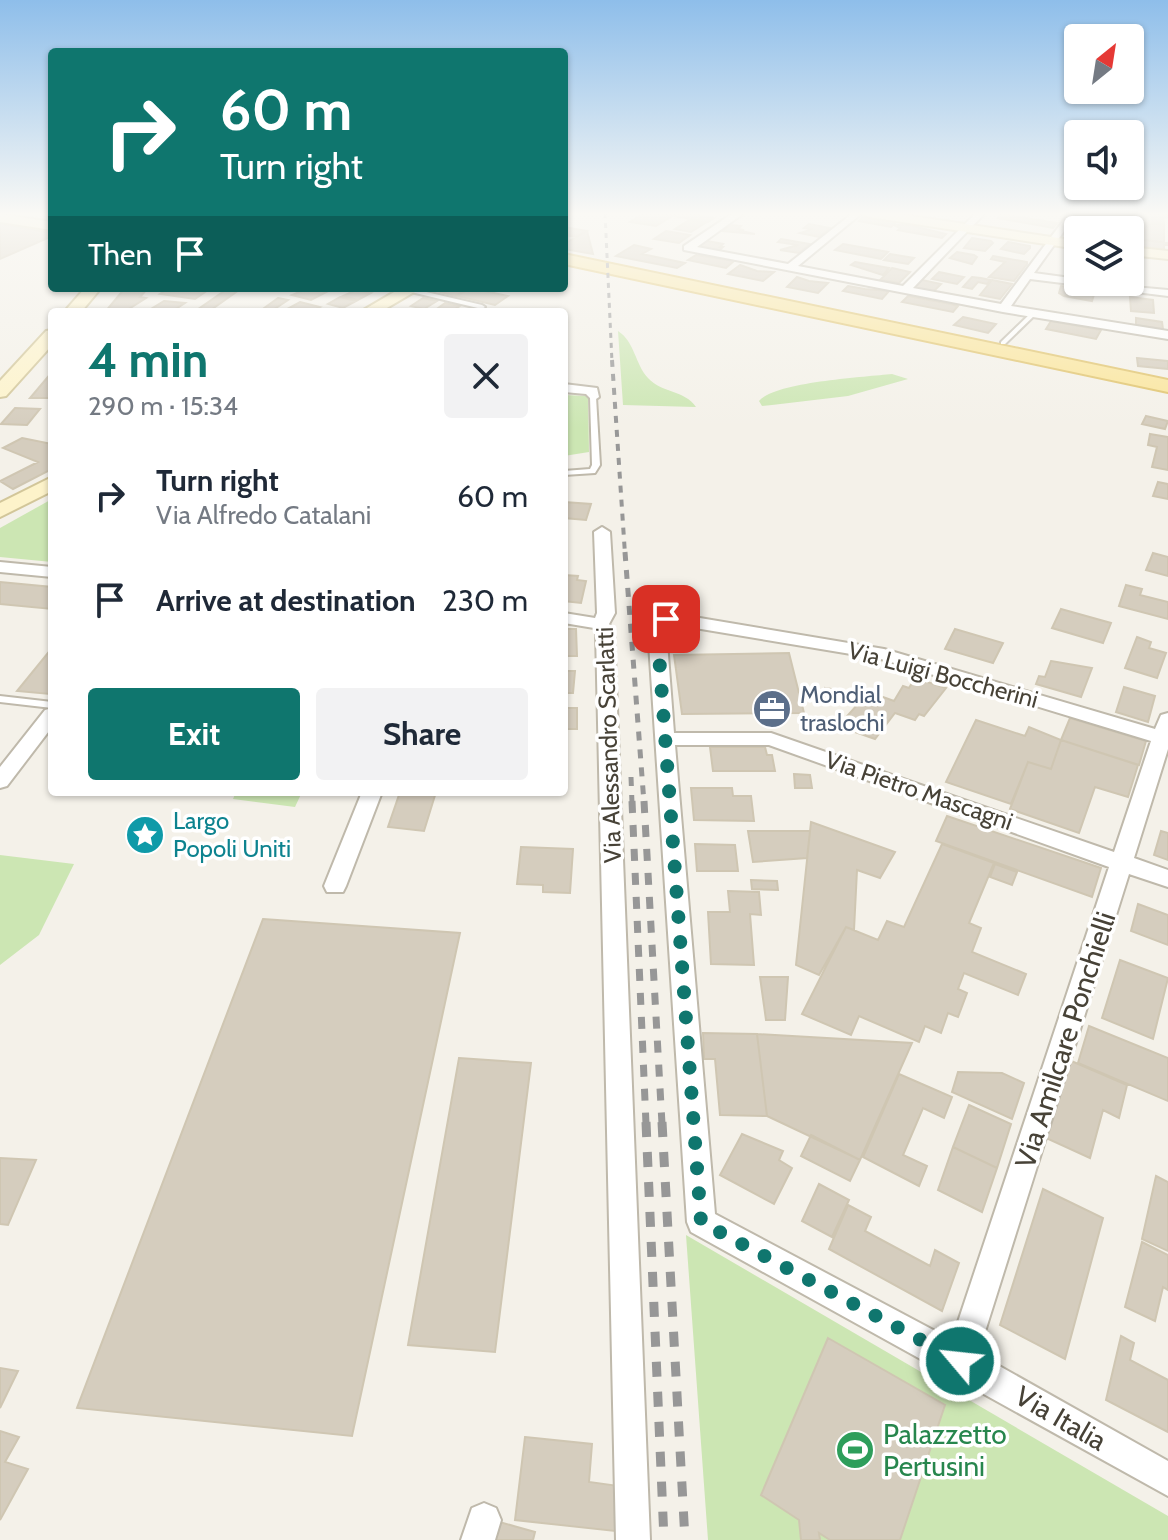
<!DOCTYPE html>
<html lang="en">
<head>
<meta charset="utf-8">
<style>
	:root { --surface:#fff; --page:#f2f2f3; --text:#1f2937; --muted:#747a83; --accent:#0f766e }
	body { margin:0; font-family:Cabin,sans-serif; background:var(--page); color:var(--text); height:100vh; display:flex; flex-direction:column; font-size:30px; white-space:nowrap }
	* { box-sizing:border-box; margin:0 }
	p { font-size:26px; color:var(--muted) }
	.icon { flex:none; width:44px; height:44px; fill:none; stroke:currentColor; stroke-width:2; stroke-linecap:round; stroke-linejoin:round }
	.map { position:relative; flex:1; overflow:hidden }
	.side { position:absolute; left:48px; top:308px; width:520px; height:488px; display:flex; flex-direction:column; background:var(--surface); border-radius:8px; box-shadow:0 2px 6px #0004 }
	.side>* { flex:none }
	.hud { position:absolute; left:48px; top:48px; width:520px; height:244px; border-radius:8px; box-shadow:0 2px 6px #0004; background:#0f766e; color:#fff; overflow:hidden }
	.needle { width:52px; rotate:30deg }
	.tools { position:absolute; left:1064px; top:24px; display:grid; gap:16px }
	.tools a { display:grid; place-items:center; width:80px; height:80px; border-radius:8px; background:var(--surface); box-shadow:0 2px 6px #0004; font-size:40px }
	.pin { position:absolute; display:grid; place-items:center; width:68px; height:68px; color:#fff; margin:-34px; border-radius:16px; box-shadow:0 4px 12px #0006 }
	.me { position:absolute; width:88px; margin:-44px; rotate:298deg; stroke-linejoin:round; filter:drop-shadow(0 0 6px #0008) }
	.turn { display:flex; align-items:center; gap:28px; height:168px; padding:0 40px; font-size:36px }
	.turn .icon { width:104px; height:104px; stroke-width:2.5 }
	.turn b { display:block; font-size:56px; line-height:68px }
	.then { display:flex; align-items:center; height:76px; padding:0 40px; background:#0003; gap:16px; font-size:30px }
	.round { display:grid; place-items:center; flex:none; width:84px; height:84px; border-radius:8px; background:var(--page) }
	.head { display:flex; align-items:center; justify-content:space-between; height:136px; padding:0 40px }
	h1 { font-size:48px; font-weight:700; line-height:60px; color:var(--accent) }
	.cta { display:flex; gap:16px; margin-top:auto; padding:16px 40px }
	.cta a { flex:1; height:92px; border-radius:8px; background:var(--accent); color:#fff; font-size:32px; font-weight:700; line-height:92px; text-align:center }
	.cta a+a { background:var(--page); color:var(--text) }
	ul { padding:0; list-style:none }
	li { display:flex; align-items:center; gap:24px; height:104px; padding:0 40px }
	li div { flex:1 }
	li b { display:block; font-size:30px }
	li em { font-style:normal }
	.map>svg:first-child { display:block }
</style>
</head>
<body>
<div class="map">
<svg width="1168" height="1540" viewBox="0 0 1168 1540">
	<rect width="100%" height="100%" fill="#f4f1e9"/>
	<path fill="#cce6b3" d="M618,331C635,342 635,364 648,378C661,393 685,390 696,407L623,405Z
		M892,374L908,379L848,396L772,405L762,406L759,401C775,382 864,377 892,374Z
		M564,395L588,396L589,452L564,456Z
		M52,499V562L0,557V528Z
		M236,792H302L295,807L233,799Z
		M0,855L74,864L39,935L0,965Z
		M686,1235L1168,1516V1540H708Z"/>
	<path fill="#d5cdbe" stroke="#cfc6b2" stroke-width="2" d="M644,213H652L672,216L656,226L630,222Z
		M656,213H685L714,218L708,222Z
		M1145,213L1168,215V217L1163,216L1164,224L1146,222Z
		M1001,214L1057,223L1053,228L998,218Z
		M863,217H868L897,221L891,227L859,221Z
		M689,220L705,223L691,232L675,229Z
		M1134,221L1141,222L1140,236L1122,230V223Z
		M1144,223L1164,225V242L1143,240Z
		M0,224L52,233V236L0,259Z
		M809,224L830,228L819,237L800,233L813,229L804,228Z
		M731,225L741,226L738,229L744,230L741,231L755,234L722,231Z
		M894,225H909L946,234L942,238L898,230L900,228Z
		M564,227L587,231L576,237L564,235Z
		M587,231L593,254L564,249V244Z
		M666,231L690,235L679,243L654,239Z
		M972,238L991,241L993,243L985,251L964,248Z
		M781,239L810,244L799,253L780,250L798,245L778,242Z
		M1143,240L1168,243V245H1164V252L1143,249Z
		M707,241L723,244L720,247H723L719,251L698,247Z
		M1008,242L1030,246V248L1024,254L1001,249Z
		M843,244L888,252L881,259L835,250Z
		M634,245L651,249L642,254L685,263L677,268L616,256Z
		M957,252L974,255L977,257L972,264L950,258Z
		M890,254L914,258L908,264L884,260Z
		M696,255L734,261L726,268L688,260Z
		M993,256L1027,262V264L1014,281L989,277L1005,262L991,259Z
		M855,262L889,268L883,275L851,265Z
		M740,265L757,271L774,272L763,281L728,274Z
		M892,268L910,272L899,283L880,280Z
		M939,272L964,277L957,284L932,279Z
		M797,277L809,281L828,283L818,293L787,287Z
		M972,277L981,278L990,280L987,284L978,282L972,289L963,287Z
		M922,280L941,284L933,292L914,288Z
		M992,280L1012,284L1000,299L980,295Z
		M848,286L865,289L889,291L882,299L843,291Z
		M1061,286L1095,291L1092,301L1064,296L1059,293Z
		M125,288H148L140,297L146,298L124,312H105Z
		M169,288H211L195,299L160,294Z
		M309,288H334L311,300L292,295Z
		M462,288L466,290L455,296L429,289Z
		M471,288L508,296L495,305L457,296Z
		M227,289L239,290L208,312H194Z
		M356,290L371,293L358,300L343,296Z
		M908,296L951,304L958,306L953,312L902,302Z
		M340,297L356,301L343,308L328,304Z
		M1130,297L1153,300L1154,313L1131,311Z
		M278,298L288,300L270,312L260,311Z
		M423,298L437,301L424,309L411,306Z
		M164,301L185,303L171,312H146Z
		M300,302L320,307L310,312L289,308Z
		M445,303L460,306L450,312L434,311Z
		M963,317L996,324L988,333L954,325Z
		M1136,318L1162,322L1163,329L1136,325Z
		M1051,321L1101,330L1096,339L1046,329Z
		M1137,358L1168,361V369L1138,366Z
		M52,372V398H30Z
		M15,408L40,409L27,425L1,424Z
		M1146,416L1168,421L1165,429L1142,424Z
		M1150,434L1168,437V470L1152,467L1157,447L1148,445Z
		M22,438L52,444V469L13,489L0,481L38,462L3,448Z
		M1158,482L1168,484V499L1153,496Z
		M564,502L591,504L586,520L564,518Z
		M1153,553L1168,557V576L1146,570Z
		M564,575L578,576L577,580L586,581L581,603L564,601Z
		M0,582L52,587V609L0,604Z
		M1126,585L1142,589L1140,595L1168,602V619L1119,606Z
		M1061,609L1111,623L1103,643L1052,628Z
		M564,629H576L577,656H564Z
		M955,629L1003,643L993,663L945,649Z
		M1137,637L1151,642L1149,648L1166,653L1157,678L1125,668Z
		M52,648L50,694L17,691Z
		M789,653L804,713L682,714L674,655Z
		M1051,661L1092,668L1081,697L1036,684L1039,676L1045,677Z
		M564,671H575L573,693H564Z
		M915,678L946,688L924,716L919,714L915,720L895,713L875,739L838,726L869,692L894,701L903,686L909,688Z
		M1124,687L1155,696L1148,722L1116,712Z
		M825,688L845,691L844,703L824,701Z
		M564,708H577V729H564Z
		M1070,718L1146,741L1139,765L1061,740Z
		M976,720L1025,736L1029,727L1061,740L1051,769L1028,762L1011,804L946,782Z
		M1061,740L1138,765L1128,797L1095,787L1079,833L1010,809L1028,762L1051,769Z
		M710,747H765L767,755H772L775,771H713Z
		M794,774L810,775L812,788H795Z
		M691,788H732L733,796H751L754,821L694,820Z
		M400,792H436L424,831L388,827Z
		M947,816L1101,868L1092,897L936,841Z
		M811,822L895,852L880,878L857,870L854,930L846,927L819,975L796,965Z
		M748,831H810L807,858L753,862Z
		M1161,831L1168,833V860L1154,855Z
		M695,844L735,845L738,871H697Z
		M942,844L994,863L969,923L981,928L972,952L1026,974L1018,995L964,973L958,989L967,993L958,1017L948,1013L941,1033L925,1026L919,1042L859,1016L851,1035L802,1014L846,927L878,940L887,921L904,927Z
		M521,847L573,849L570,893L543,892V885L517,884Z
		M995,864L1017,872L1012,885L990,877Z
		M751,880L777,881L778,890L752,889Z
		M728,891L759,892L761,915L750,914L754,965L711,964L708,912H730Z
		M1138,904L1168,915V945L1131,931Z
		M263,919L460,933L352,1436L77,1408Z
		M1120,960L1168,978L1153,1039L1102,1018Z
		M760,977H788L785,1020H766Z
		M1089,1026L1168,1058V1101L1078,1063Z
		M703,1033L757,1034L767,1116L720,1115L715,1059H704Z
		M757,1034L912,1043L860,1160L767,1116Z
		M459,1058L531,1063L495,1352L408,1345Z
		M1069,1060L1127,1085L1119,1118L1103,1110L1090,1158L1046,1138Z
		M958,1072L1002,1073L1024,1083L1012,1119L952,1092Z
		M899,1074L952,1097L944,1118L923,1108L903,1155L927,1166L919,1186L863,1157Z
		M969,1105L1011,1124L997,1168L953,1147Z
		M742,1134L783,1151L779,1160L792,1168L774,1204L720,1175Z
		M811,1135L860,1160L850,1181L801,1156Z
		M953,1147L997,1168L982,1212L938,1190Z
		M0,1158L36,1160L8,1225L0,1224Z
		M1156,1176L1168,1182V1251L1142,1239Z
		M819,1184L849,1200L832,1237L802,1221Z
		M1043,1189L1103,1218L1065,1359L1000,1325Z
		M848,1205L871,1217L865,1231L930,1266L935,1250L959,1263L942,1311L829,1249Z
		M1142,1242L1168,1255V1290L1163,1287L1155,1321L1125,1307Z
		M1121,1336L1134,1343L1130,1360L1168,1380V1432L1106,1400Z
		M828,1338L945,1405L900,1540H830L819,1533L820,1540H801L799,1520L761,1495Z
		M0,1368L18,1371L0,1408Z
		M0,1431L19,1437L5,1462L28,1469L0,1520Z
		M525,1437L592,1444L589,1482L626,1487L624,1532L515,1520Z
		M496,1521L535,1532L533,1540H491Z"/>
	<g fill="none" stroke-linecap="round" stroke-linejoin="round">
		<defs>
			<path id="lane" d="M409,288L482,305L485,307L482,309L407,291V289Z
				M1031,313L1036,314L1005,344H1001V342Z
				M593,395L596,397L600,465L595,473L564,475V471L590,469L592,465L590,397Z
				M0,696L52,702V708L0,702Z"/>
			<path id="street" d="M733,213H744L697,247L788,264L853,213H862L798,266L903,286L976,213H985L913,288L1001,304L1069,213H1077L1034,273L1078,279V282L1168,290V296L1030,279L1011,306L1168,331V339L1003,312L684,250V246Z
				M564,384L597,388L599,397L593,401L586,394L564,392Z
				M602,527L610,532L615,613L609,624L614,632L650,1540H616L596,632L594,628L564,623V613L595,618L597,613L594,532Z
				M0,562L52,567V577L0,572Z
				M676,614L884,649L1155,729L1161,715L1168,713V749L1134,858L1168,870V887L1129,874L978,1354L1168,1461V1496L691,1232L687,1222L648,628L660,615ZM671,624L881,659L1151,741L1114,852L771,733H674L666,629ZM675,745H769L1109,867L952,1340L715,1214Z
				M52,708V727L7,786L0,788V767L45,710Z
				M362,792H382L346,886L343,892H327L324,886Z
				M484,1503L496,1508L501,1520L495,1540H461L472,1508Z"/>
			<path id="secondary" d="M862,213H892L1078,241V249L869,217Z
				M0,214L52,222V230L0,222Z
				M1130,247L1168,251V259L1130,255Z
				M85,288H101L81,312H64Z
				M401,288H421L380,312H360Z
				M52,330V345L6,396L0,397V381L46,331Z
				M52,477V491L0,517V503Z"/>
			<path id="primary" d="M564,254L1168,380V392L564,264Z"/>
		</defs>
		<use href="#lane" stroke="#bfb9ab" stroke-width="4"/>
		<use href="#street" stroke="#bfb9ab" stroke-width="4"/>
		<use href="#secondary" stroke="#d2c699" stroke-width="4"/>
		<use href="#primary" stroke="#e0c36b" stroke-width="4"/>
		<use href="#lane" fill="#fff" fill-rule="evenodd"/>
		<use href="#street" fill="#fff" fill-rule="evenodd"/>
		<use href="#secondary" fill="#fdf3ca" fill-rule="evenodd"/>
		<use href="#primary" fill="#fae59b" fill-rule="evenodd"/>
		<path stroke="#979797" stroke-width="3" stroke-dasharray="5 5" stroke-linecap="butt" d="M605,213L612,362"/>
		<path stroke="#979797" stroke-width="4" stroke-dasharray="7 7" stroke-linecap="butt" d="M612,360L625,554"/>
		<path stroke="#979797" stroke-width="5" stroke-dasharray="9 9" stroke-linecap="butt" d="M625,552L644,803
			M631,777L632,803"/>
		<path stroke="#979797" stroke-width="7" stroke-dasharray="12 12" stroke-linecap="butt" d="M632,801L646,1124
			M644,801L662,1124"/>
		<path stroke="#979797" stroke-width="9" stroke-dasharray="15 15" stroke-linecap="butt" d="M646,1122L664,1540
			M662,1122L685,1540"/>
	</g>
	<linearGradient id="sky" x2="0" y2="1"><stop stop-color="#8ebeea"/><stop offset="0.5" stop-color="#faf9f5"/><stop offset="1" stop-color="#faf9f5" stop-opacity="0"/></linearGradient>
	<rect width="1168" height="428" fill="url(#sky)"/>
	<g fill="none" stroke-linecap="round" stroke-linejoin="round">
		<path stroke="#0f766e" stroke-width="14" stroke-dasharray="0 25.2" d="M666,619L657,628L701,1222L960,1361"/>
	</g>
	<defs>
		<symbol id="office-disc" viewBox="-11 -11 22 22"><circle r="9.5" fill="#5c6f8a" stroke="#fff"/><path d="M-6-3h4V-5.5h4V-3h4V5H-6ZM-1-4.5V-3h2v-1.5ZM-6 0V1H6V0Z" fill="#fff"/></symbol>
		<symbol id="sight-disc" viewBox="-11 -11 22 22"><circle r="9.5" fill="#0f9aa8" stroke="#fff"/><path d="M0-6L1.8-2.2L6-1.7L2.9 1.2L3.7 5.4L0 3.3L-3.7 5.4L-2.9 1.2L-6-1.7L-1.8-2.2Z" fill="#fff"/></symbol>
		<symbol id="stadium-disc" viewBox="-11 -11 22 22"><circle r="9.5" fill="#2e9e5b" stroke="#fff"/><path d="M0-5a6.5 5 0 1 0 0 10a6.5 5 0 1 0 0-10ZM-3.5-1.8h7v3.6h-7Z" fill="#fff"/></symbol>
	</defs>
	<g fill-rule="evenodd">
		<use href="#office-disc" x="750" y="687" width="44" height="44"/>
		<use href="#sight-disc" x="123" y="813" width="44" height="44"/>
		<use href="#stadium-disc" x="833" y="1428" width="44" height="44"/>
	</g>
	<g text-anchor="middle" stroke-width="7" stroke-linejoin="round" paint-order="stroke">
		<g font-size="24" fill="#474237" stroke="#fff">
			<text transform="translate(943 675) rotate(15)" y="8">Via Luigi Boccherini</text>
			<text transform="translate(609 745) rotate(-92)" y="8">Via Alessandro Scarlatti</text>
			<text transform="translate(919 791) rotate(19)" y="8">Via Pietro Mascagni</text>
		</g>
		<g font-size="24" fill="#4e5e75" stroke="#fff" text-anchor="start">
			<text x="800" y="703">Mondial<tspan x="800" dy="28">traslochi</tspan></text>
		</g>
		<g font-size="24" fill="#0d838f" stroke="#fff" text-anchor="start">
			<text x="173" y="829">Largo<tspan x="173" dy="28">Popoli Uniti</tspan></text>
		</g>
		<g font-size="28" fill="#474237" stroke="#fff">
			<text transform="translate(1065 1040) rotate(-72)" y="10">Via Amilcare Ponchielli</text>
			<text transform="translate(1061 1418) rotate(30)" y="10">Via Italia</text>
		</g>
		<g font-size="28" fill="#27864d" stroke="#fff" text-anchor="start">
			<text x="883" y="1444">Palazzetto<tspan x="883" dy="32">Pertusini</tspan></text>
		</g>
	</g>
</svg>
<div class="tools">
<a><svg class="needle" viewBox="-14 -14 28 28"><path d="M0-13l5 13h-10z" fill="#e53935"/><path d="M0 13l5-13h-10z" fill="#747a83"/></svg></a>
<a><svg class="icon" aria-label="sound" viewBox="0 0 24 24"><path d="M4 9h4l5-4v14l-5-4H4zM17 9q2 3 0 6"/></svg></a>
<a><svg class="icon" aria-label="layers" viewBox="0 0 24 24"><path d="M12 4l9 5-9 5-9-5zM3 14l9 5 9-5"/></svg></a>
</div>
<div class="pin" style="left:666px;top:619px;background:#d93025"><svg class="icon" aria-label="arrive" viewBox="0 0 24 24"><path d="M6 21V4h12l-3 4 3 4H6"/></svg></div>
<svg class="me" style="left:960px;top:1361px" viewBox="-20 -20 40 40"><circle r="17" fill="#0f766e" stroke="#fff" stroke-width="3"/><path d="M0-11L8 9 0 5-8 9z" fill="#fff"/></svg>
<div class="hud">
<div class="turn"><svg class="icon" aria-label="right" viewBox="0 0 24 24"><path d="M7 20v-9h11M14 6l5 5-5 5"/></svg><div><b>60 m</b>Turn right</div></div>
<div class="then">Then<svg class="icon" aria-label="arrive" viewBox="0 0 24 24"><path d="M6 21V4h12l-3 4 3 4H6"/></svg></div>
</div>
<section class="side">
<div class="head"><div><h1>4 min</h1><p>290 m · 15:34</p></div><a class="round"><svg class="icon" aria-label="close" viewBox="0 0 24 24"><path d="M6 6l12 12M18 6L6 18"/></svg></a></div>
<ul>
<li><svg class="icon" aria-label="right" viewBox="0 0 24 24"><path d="M7 20v-9h11M14 6l5 5-5 5"/></svg><div><b>Turn right</b><p>Via Alfredo Catalani</p></div><em>60 m</em></li>
<li><svg class="icon" aria-label="arrive" viewBox="0 0 24 24"><path d="M6 21V4h12l-3 4 3 4H6"/></svg><div><b>Arrive at destination</b></div><em>230 m</em></li>
</ul>
<div class="cta"><a>Exit</a><a>Share</a></div>
</section>
</div>
</body>
</html>
